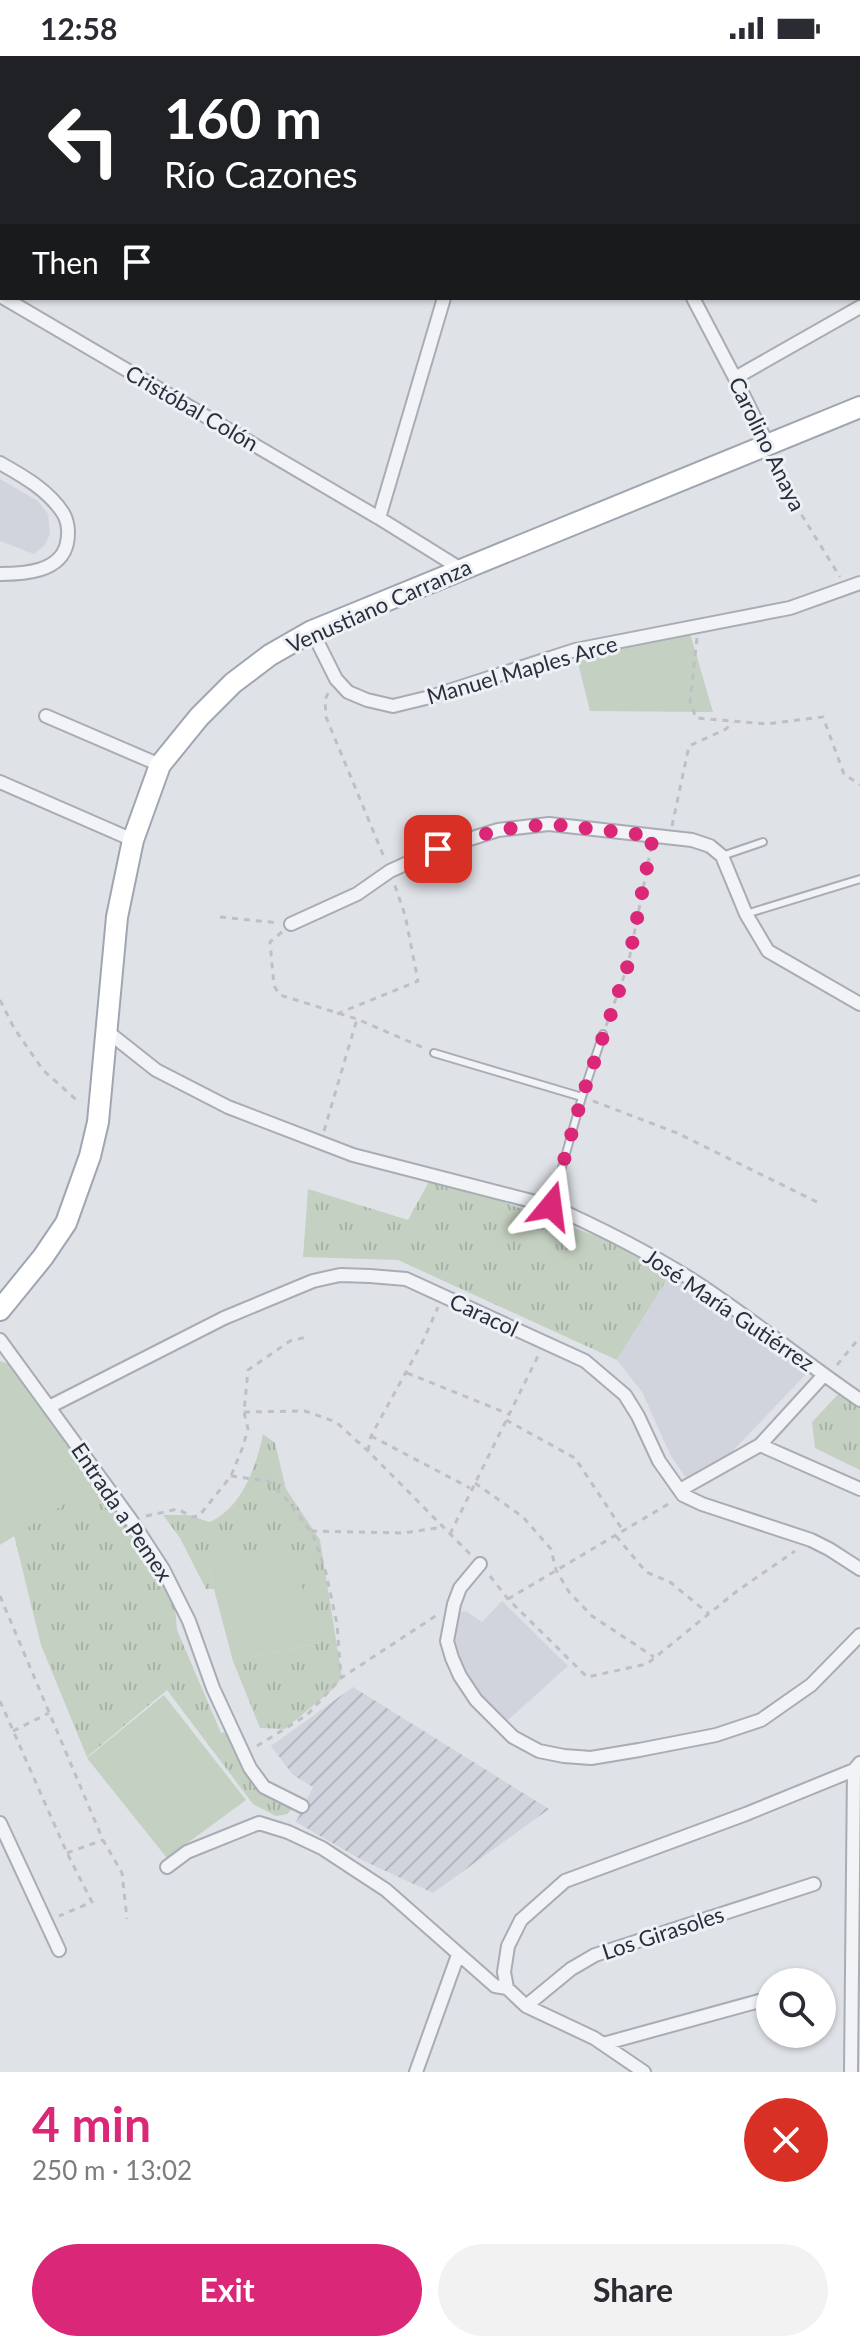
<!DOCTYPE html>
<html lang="en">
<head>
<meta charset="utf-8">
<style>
	:root { --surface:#fff; --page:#f2f2f3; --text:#2b2b33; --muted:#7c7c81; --accent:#db2777 }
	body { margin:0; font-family:Lato,sans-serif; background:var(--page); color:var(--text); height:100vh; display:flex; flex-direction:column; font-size:30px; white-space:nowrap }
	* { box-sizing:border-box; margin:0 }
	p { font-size:26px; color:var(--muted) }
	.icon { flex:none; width:44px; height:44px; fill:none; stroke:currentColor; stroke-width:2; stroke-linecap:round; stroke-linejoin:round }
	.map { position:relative; height:2016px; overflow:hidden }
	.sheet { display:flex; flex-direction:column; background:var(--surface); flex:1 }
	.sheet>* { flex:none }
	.hud { position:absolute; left:0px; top:0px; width:860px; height:244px; box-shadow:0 2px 6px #0004; background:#202124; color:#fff; overflow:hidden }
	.buttons { position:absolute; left:756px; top:1912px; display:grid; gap:16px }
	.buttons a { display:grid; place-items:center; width:80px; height:80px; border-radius:50%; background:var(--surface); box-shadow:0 2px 6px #0004; font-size:40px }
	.pin { position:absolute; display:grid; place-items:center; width:68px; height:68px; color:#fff; margin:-34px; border-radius:16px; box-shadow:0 4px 12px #0006 }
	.me { position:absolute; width:88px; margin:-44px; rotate:16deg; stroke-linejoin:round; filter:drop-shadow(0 0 6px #0008) }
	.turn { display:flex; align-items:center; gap:28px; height:168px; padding:0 32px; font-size:36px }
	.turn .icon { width:104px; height:104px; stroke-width:2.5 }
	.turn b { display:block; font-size:56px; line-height:68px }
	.then { display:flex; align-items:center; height:76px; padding:0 32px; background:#0003; gap:16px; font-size:30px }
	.round { display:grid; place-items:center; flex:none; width:84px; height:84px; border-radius:42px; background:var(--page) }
	.head { display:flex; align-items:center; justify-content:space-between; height:136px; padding:0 32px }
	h1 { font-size:48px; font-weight:700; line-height:60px; color:var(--accent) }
	.primary-button { display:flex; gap:16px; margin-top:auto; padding:16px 32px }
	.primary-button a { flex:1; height:92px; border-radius:48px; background:var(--accent); color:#fff; font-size:32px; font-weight:700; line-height:92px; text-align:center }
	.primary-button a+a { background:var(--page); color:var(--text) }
	.status { display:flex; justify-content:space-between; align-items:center; height:56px; padding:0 40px; background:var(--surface); direction:ltr }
	.status svg { height:22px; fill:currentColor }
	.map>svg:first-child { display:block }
</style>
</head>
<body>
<div class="status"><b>12:58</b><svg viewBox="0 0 49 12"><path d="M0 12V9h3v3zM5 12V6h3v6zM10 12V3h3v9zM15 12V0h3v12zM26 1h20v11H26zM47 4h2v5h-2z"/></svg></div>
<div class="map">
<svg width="860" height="2016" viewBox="0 0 860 2016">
	<defs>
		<pattern id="industrial-furrows" width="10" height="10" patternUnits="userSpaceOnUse" patternTransform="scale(2)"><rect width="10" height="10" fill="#d1d4dc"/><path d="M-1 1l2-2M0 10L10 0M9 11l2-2" fill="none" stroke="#b3b6be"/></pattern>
		<pattern id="grass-tufts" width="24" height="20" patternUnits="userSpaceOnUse" patternTransform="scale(2)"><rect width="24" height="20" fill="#c4d0c1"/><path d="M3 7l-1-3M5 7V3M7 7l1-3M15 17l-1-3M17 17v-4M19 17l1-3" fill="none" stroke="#a8b3a7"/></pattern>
	</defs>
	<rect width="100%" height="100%" fill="#dfe2e7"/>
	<path fill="#d1d4dc" d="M0,423L38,445L48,458L50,478L44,490L34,498L0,485Z
		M671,1217L810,1314L724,1404L688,1425L671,1400L642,1336L617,1304Z
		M502,1545L568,1610L508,1664L494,1656L456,1605L450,1577L457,1557L466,1555L482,1566Z"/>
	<path fill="url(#industrial-furrows)" d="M353,1631L549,1753L433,1837L362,1804L296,1766L313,1731L293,1719L271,1690Z"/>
	<path fill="url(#grass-tufts)" d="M432,1120L640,1196L671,1217L617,1304L398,1204L303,1201L308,1133L408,1164Z
		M845,1331L860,1341V1414L815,1392L812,1366Z
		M263,1378L275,1387L286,1433L320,1484L342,1621L334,1632L285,1673L260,1672L233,1605L318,1587L207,1507L214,1533H206L180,1482L163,1459H189L209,1466C241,1454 257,1409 263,1378Z
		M99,1426L174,1540L177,1574L221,1677L233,1675L265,1730L293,1752L287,1758L276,1760L253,1748L167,1634L87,1701L41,1589L14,1479Z"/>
	<path fill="#c4d0c1" d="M689,574L713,656L590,655L575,595Z
		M0,1305L13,1309L99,1426L0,1489Z
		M289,1485L318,1587L233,1605L207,1507Z
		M164,1639L246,1744L167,1802L87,1702Z"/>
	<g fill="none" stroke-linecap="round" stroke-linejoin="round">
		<defs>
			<path id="lane" d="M722,800L763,786
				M746,858L860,823
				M434,997L582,1041
				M551,1150L582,1041L603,978"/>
			<path id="street" d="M71,2V0
				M4,242L379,462L461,513
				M693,242L735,322L767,387
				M735,322L860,251
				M0,407C23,420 48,434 63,457C68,465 69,477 67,487C61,516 24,518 0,518
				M379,462L444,242
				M312,575L336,623L348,636L367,644L393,650L430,641L575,594L790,552L860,527
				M46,660L160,709
				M0,726L133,784
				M291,868L357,838L390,815L438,793L498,774L549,768L692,784L710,790L722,800L746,858L768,895L860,948
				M108,976L156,1014L228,1051L353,1099L551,1150C600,1172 648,1196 694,1225C751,1262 804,1306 860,1344
				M0,1284L131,1464L163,1513L189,1565L213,1632L250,1712L264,1731L302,1750
				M49,1351L224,1262L313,1225L340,1219L370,1220L406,1223L585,1305L625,1339L638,1360L659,1405L683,1439L702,1448L811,1484L829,1493L860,1513
				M760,1389L860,1433
				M680,1434L760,1389L824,1319
				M480,1508L460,1532L454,1548L447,1585L452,1602L460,1620L476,1644L513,1681L539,1695L564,1700L591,1702L639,1694L716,1679L761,1664L811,1629L860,1579
				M0,1767L59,1894
				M167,1811L187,1796L259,1767L288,1776L322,1792L386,1834L495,1930L507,1932
				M526,1950L571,1913L595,1899L814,1828
				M603,1988L770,1942
				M416,2016L458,1899
				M644,2016L594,1982L526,1950L507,1932L504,1916L508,1890L521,1864L565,1825L746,1758L854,1714L860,1707
				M851,2016L854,1714"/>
			<path id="primary" d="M0,1254L43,1201L66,1167L90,1100L98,1066L117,861L133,784L160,709L199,661L233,627L270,599L312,575L860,351"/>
		</defs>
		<use href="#lane" stroke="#a8acb4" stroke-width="10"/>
		<use href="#street" stroke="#a8acb4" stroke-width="16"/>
		<use href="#primary" stroke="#a0a5b2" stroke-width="24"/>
		<path stroke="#bec0c6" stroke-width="3" stroke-dasharray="6 6" stroke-linecap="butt" d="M268,2L269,0
			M0,60H2
			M775,405L798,453L840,521
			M697,582L690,646L696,662L766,668L823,661L844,718L860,729
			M328,637L325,644L326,661L384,801
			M672,770L689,690L726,673L733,666
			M220,861L279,867
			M282,876L270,886L274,930L280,939L357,963L424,992
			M0,944L14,972L43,1014L80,1047
			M337,958L418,925L405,859L394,827
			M606,970L628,909L651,792
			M593,1045L677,1077L819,1147
			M324,1075L357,963
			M837,1309L860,1281
			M407,1317L509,1358
			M244,1356L305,1355L336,1366L368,1395L472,1500
			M506,1364L575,1402L622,1473
			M371,1380L470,1432
			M368,1395L371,1380L423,1285L438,1251
			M231,1420L268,1425L289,1446L313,1479L326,1517L337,1568L341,1622
			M475,1427L523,1461L551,1493L556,1514L569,1536L592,1560L654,1601
			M146,1460L178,1453L192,1461L199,1460L231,1420L242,1393L248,1373L244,1356L248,1314L290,1285L307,1281
			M311,1475L404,1477L443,1471
			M450,1478L539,1298
			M616,1480L646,1516L670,1526L709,1558
			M490,1520L508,1543L587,1621L647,1608L737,1535L795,1495
			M0,1540L103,1784L122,1817L127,1863
			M508,1543L670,1447
			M0,1645L67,1797L92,1846L59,1860
			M13,1675L49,1657
			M257,1690L307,1659L341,1622L437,1559
			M67,1797L103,1784"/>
		<use href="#lane" stroke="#f2f3f6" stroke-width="6"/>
		<use href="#street" stroke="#f2f3f6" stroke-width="12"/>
		<use href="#primary" stroke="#fff" stroke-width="20"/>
	</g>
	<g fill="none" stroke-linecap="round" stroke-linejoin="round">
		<path stroke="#db2777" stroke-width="14" stroke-dasharray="0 25.2" d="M438,793L498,774L549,768L653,780L628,909L582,1041L551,1150"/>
	</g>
	<g text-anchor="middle" stroke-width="6" stroke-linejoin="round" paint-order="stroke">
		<g font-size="22" fill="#292f3d" stroke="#eef1f5">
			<text transform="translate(192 352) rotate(30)" y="8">Cristóbal Colón</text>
			<text transform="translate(767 388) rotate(64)" y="8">Carolino Anaya</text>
			<text transform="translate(379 550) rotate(-24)" y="8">Venustiano Carranza</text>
			<text transform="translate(522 614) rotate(-16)" y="8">Manuel Maples Arce</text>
			<text transform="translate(729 1254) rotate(34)" y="8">José María Gutiérrez</text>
			<text transform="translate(484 1259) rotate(25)" y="8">Caracol</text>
			<text transform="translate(122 1456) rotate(56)" y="8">Entrada a Pemex</text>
			<text transform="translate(663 1877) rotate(-18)" y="8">Los Girasoles</text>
		</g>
	</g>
</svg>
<div class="buttons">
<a><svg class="icon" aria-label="search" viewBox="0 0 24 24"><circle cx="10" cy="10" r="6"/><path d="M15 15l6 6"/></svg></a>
</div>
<div class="pin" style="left:438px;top:793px;background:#d93025"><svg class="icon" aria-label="arrive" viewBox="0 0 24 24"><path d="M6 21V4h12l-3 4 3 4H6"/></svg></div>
<svg class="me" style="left:551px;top:1150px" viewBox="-20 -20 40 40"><path d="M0-17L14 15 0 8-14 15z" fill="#db2777" stroke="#fff" stroke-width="4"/></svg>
<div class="hud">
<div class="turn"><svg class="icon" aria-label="left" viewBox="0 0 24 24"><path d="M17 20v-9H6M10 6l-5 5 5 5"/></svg><div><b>160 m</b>Río Cazones</div></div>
<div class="then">Then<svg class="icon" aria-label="arrive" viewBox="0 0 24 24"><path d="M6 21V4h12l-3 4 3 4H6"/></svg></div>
</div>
</div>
<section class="sheet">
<div class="head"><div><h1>4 min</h1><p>250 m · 13:02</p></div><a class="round" style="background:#d93025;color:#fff"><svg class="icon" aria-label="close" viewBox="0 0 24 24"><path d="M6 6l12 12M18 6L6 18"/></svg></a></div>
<div class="primary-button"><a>Exit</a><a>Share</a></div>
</section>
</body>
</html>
